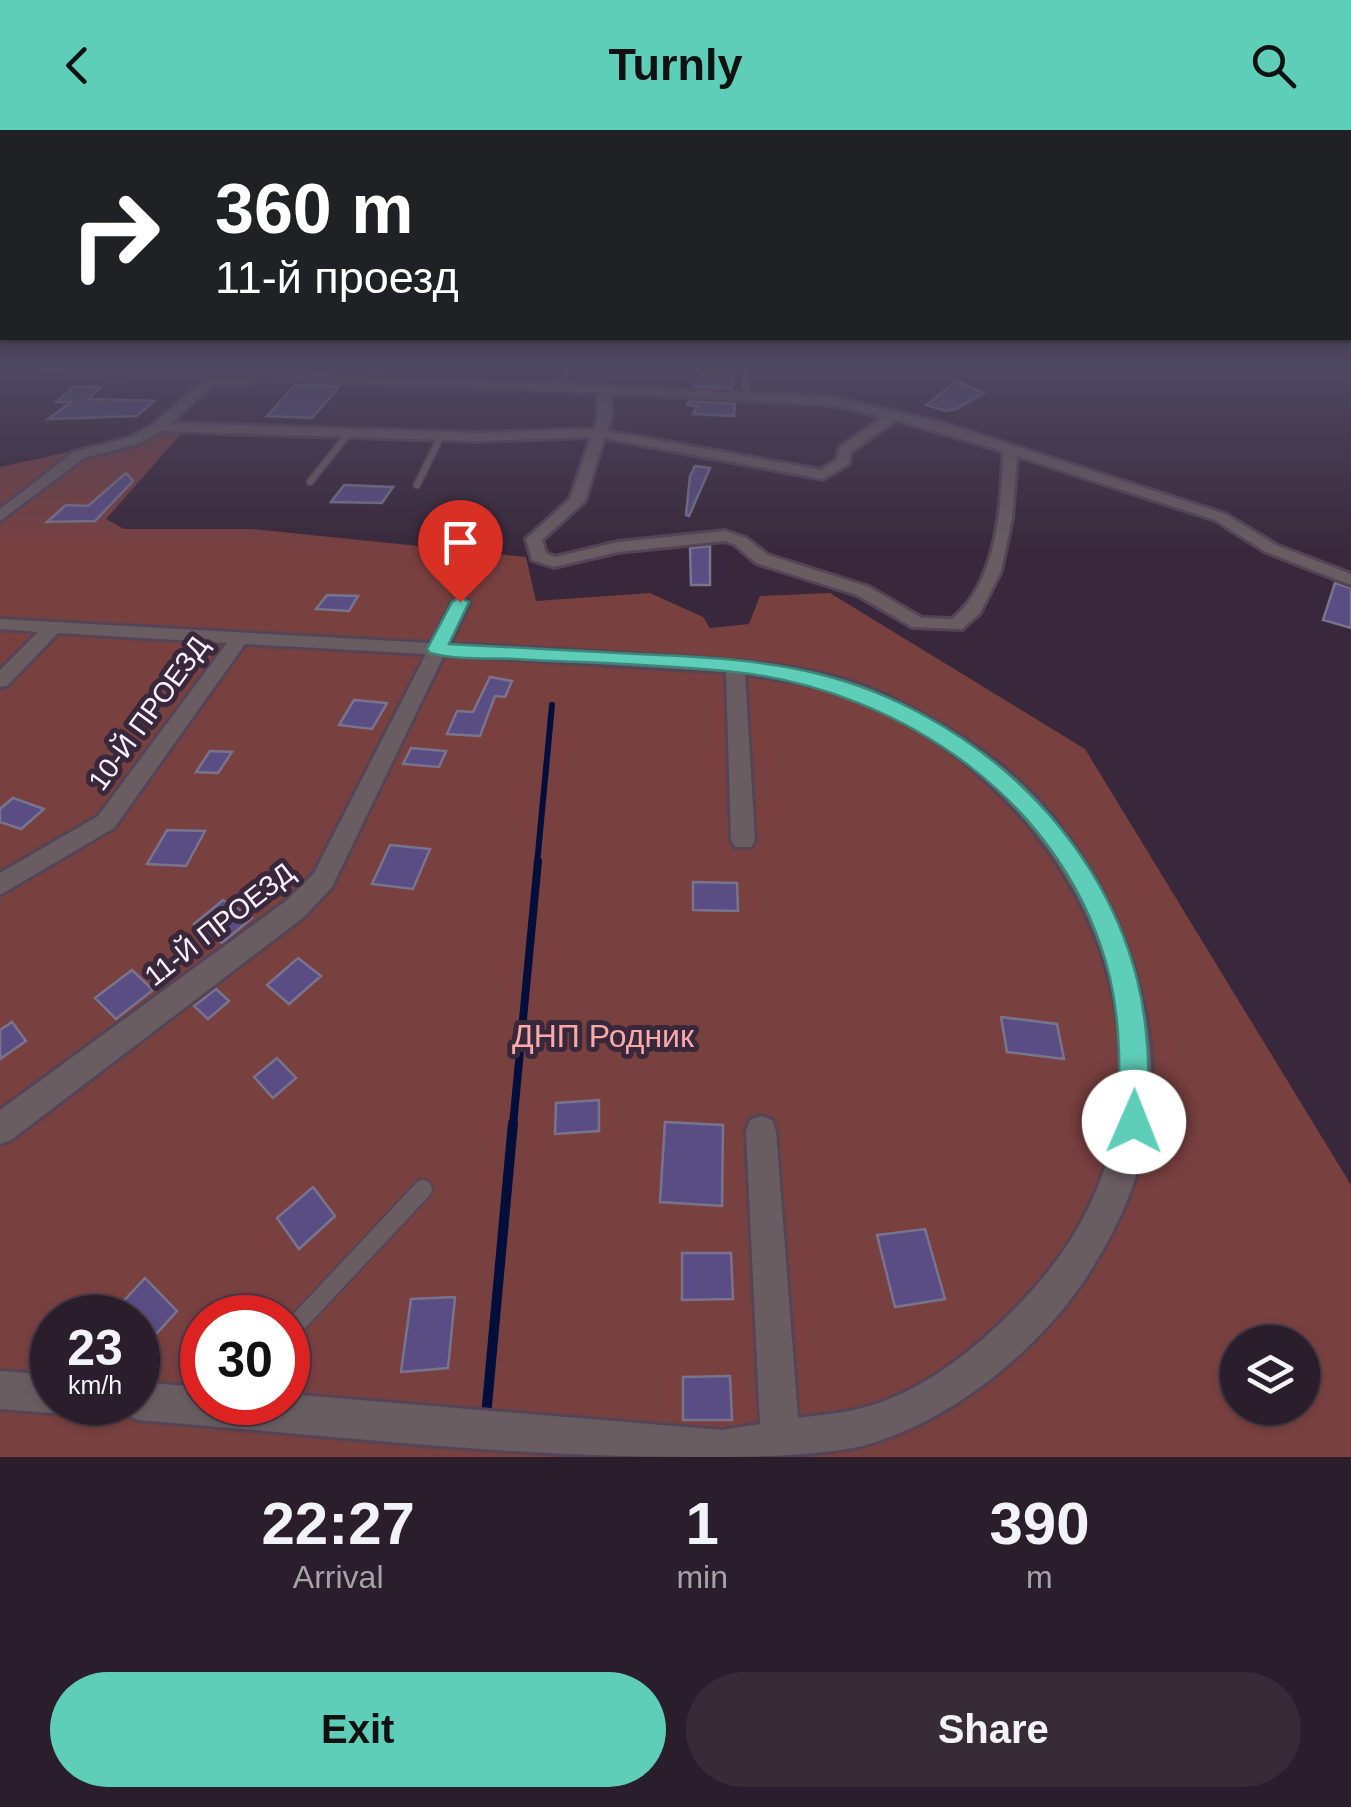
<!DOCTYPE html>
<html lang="en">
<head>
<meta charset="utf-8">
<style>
	:root { --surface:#2b1e2c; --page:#372b38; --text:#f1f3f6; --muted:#a6a2a9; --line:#473c48; --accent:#5eceb8 }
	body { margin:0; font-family:Arial,sans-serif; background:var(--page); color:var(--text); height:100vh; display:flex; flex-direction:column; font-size:38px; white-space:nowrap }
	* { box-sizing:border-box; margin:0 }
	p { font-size:32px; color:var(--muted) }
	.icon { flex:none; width:55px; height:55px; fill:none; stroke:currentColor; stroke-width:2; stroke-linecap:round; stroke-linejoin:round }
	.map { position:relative; height:1327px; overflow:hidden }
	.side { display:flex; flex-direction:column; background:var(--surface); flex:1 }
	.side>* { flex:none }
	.banner { position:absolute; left:0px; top:0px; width:1352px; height:210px; box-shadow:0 2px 8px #0004,0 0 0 2px var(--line); background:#202124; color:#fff; overflow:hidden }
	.buttons { position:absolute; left:1220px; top:1195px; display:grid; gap:20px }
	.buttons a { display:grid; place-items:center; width:100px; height:100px; border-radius:50%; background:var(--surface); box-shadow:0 2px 8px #0004,0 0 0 2px var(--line); font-size:50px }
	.speed { position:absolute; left:30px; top:1165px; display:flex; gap:20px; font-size:50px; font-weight:700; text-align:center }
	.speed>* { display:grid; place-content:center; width:130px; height:130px; border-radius:50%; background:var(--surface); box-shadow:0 2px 8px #0004,0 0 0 2px var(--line); line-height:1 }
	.speed small { font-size:25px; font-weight:400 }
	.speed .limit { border:15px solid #d22; background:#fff; color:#111 }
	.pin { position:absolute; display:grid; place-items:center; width:85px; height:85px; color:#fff; margin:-102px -42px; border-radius:50% 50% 50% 0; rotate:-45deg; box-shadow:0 0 10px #0007 }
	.pin .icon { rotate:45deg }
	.me { position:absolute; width:110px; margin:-55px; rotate:1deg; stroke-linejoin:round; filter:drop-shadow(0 0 8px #0008) }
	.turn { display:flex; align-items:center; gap:35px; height:210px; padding:0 50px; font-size:45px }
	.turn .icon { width:130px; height:130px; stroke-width:2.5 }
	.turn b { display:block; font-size:70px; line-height:85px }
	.eta { display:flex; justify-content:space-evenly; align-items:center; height:170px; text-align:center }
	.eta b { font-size:60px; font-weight:700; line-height:70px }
	.primary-button { display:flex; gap:20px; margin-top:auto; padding:20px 50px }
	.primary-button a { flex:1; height:115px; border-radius:60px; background:var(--accent); color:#111; font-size:40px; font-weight:700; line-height:115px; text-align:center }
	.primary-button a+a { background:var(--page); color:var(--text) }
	header { display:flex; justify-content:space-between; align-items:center; height:130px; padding:0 50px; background:var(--accent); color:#111; font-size:45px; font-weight:700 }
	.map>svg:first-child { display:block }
</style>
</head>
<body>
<header><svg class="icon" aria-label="back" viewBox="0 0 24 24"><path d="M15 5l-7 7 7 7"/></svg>Turnly<svg class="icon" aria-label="search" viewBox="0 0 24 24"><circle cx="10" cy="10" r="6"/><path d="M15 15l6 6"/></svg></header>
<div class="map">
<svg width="1351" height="1327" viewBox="0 0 1351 1327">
	<rect width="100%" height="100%" fill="#39283b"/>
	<path fill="#794040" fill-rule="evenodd" d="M155,303L181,304L106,389L124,399H252L526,427L536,471L650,463L703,487L710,498L749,494L760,466L830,463L1085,619L1351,1055V1327H0V337ZM52,1188H138V1272H52ZM202,1188H288V1272H202ZM1238,1212H1302V1278H1238Z"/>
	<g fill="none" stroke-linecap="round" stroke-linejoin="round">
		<path stroke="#030e3a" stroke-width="6" d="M537,734L552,575"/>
		<path stroke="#030e3a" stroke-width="8" d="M513,995L538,731"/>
		<path stroke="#030e3a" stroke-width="10" d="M486,1286L513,993"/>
	</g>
	<path fill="#5a4d83" stroke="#78748d" stroke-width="2.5" d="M720,238H736L731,259L695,257L703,240L719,241Z
		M957,251L984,263L956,279L946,281L926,275Z
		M295,255L340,256L312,288L267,286Z
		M74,257H101L88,269L154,271L137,286L48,289L71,272H56Z
		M689,271L735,274L734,286L693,284L697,276L687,275Z
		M695,336L710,338L689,386L686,385L690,346Z
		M126,343L133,351L95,391L47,392L66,375L88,376Z
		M344,355L393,357L382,373L331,372Z
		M710,416V455H691L690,418Z
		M1335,453L1351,458V498L1323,490Z
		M327,465L358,466L349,481L316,479Z
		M490,547L512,551L505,567L495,566L480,606L447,604L457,581L473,582Z
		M354,570L387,573L372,599L339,595Z
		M411,618L446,621L439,637L403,634Z
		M210,621L232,622L218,643L196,642Z
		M13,668L44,679L21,699L0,692V679Z
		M167,700L205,701L186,736L147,734Z
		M390,715L430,719L413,759L372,754Z
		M693,752L737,753L738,781L693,780Z
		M223,770L252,788L222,813L194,794Z
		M298,828L321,846L289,874L267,855Z
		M132,840L153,860L116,889L95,868Z
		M216,859L229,871L208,889L194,876Z
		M1001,887L1057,894L1064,929L1007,922Z
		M12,892L26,911L0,929V900Z
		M277,928L296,948L273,968L254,947Z
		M599,970V1001L555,1004L556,973Z
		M665,992L723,995L722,1076L660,1072Z
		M313,1057L335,1086L299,1119L277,1088Z
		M925,1099L945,1169L895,1177L877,1105Z
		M682,1123H731L733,1169L682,1170Z
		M145,1148L177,1181L138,1224V1188H108Z
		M455,1167L448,1238L401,1242L411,1169Z
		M730,1246L732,1290H683V1247Z"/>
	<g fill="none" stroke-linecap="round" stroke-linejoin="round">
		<defs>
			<path id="service-far1" d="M746,238V265
				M367,249L384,238
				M208,253L247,252L264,244
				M550,257L563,250L569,238
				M310,352L349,303
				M417,355L441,306"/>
			<path id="service" d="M288,1203L423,1059"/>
			<path id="minor" d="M32,238L218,239L832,267L943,293L1225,384L1278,416L1351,444V455L1266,422L1215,390L1017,326L1012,388L1001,441L980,483L962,499L912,497L857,465L756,433L734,414L724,411L618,422L554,437L532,430L526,409L570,369L591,307L478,311L162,301L141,313L84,328L0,391V379L74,322L131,307L154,294L206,248L38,242ZM219,248L598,262V286L594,299L478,303L171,293ZM610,263L832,275L883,287L839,318L837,329L821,340L607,301L612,286ZM896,290L1003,321C1002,375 997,453 952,489L922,488L869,457L768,425L746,408L725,401L618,412L555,427L546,423L542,410L585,371L604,308L823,349L849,334L851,322Z
				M461,467L470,472L450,514C515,517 580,521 645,525C722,529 819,532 889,567C943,594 1000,627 1040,672C1114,756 1164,878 1149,991C1140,1062 1097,1142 1051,1193C999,1250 936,1295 863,1316C808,1327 747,1327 690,1327C506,1327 322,1305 138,1290L125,1284L120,1272H138V1252L202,1257V1272H288V1264L722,1300L760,1294L746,1001L750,990L761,986L772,990L776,1001L798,1288C818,1285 838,1284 858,1279C923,1264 982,1214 1026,1167C1215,967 1101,680 870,574C832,556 787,551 745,544L755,710L751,717H735L731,710L726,542L444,525L332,757L304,787L11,1010L0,1014V980L286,771L314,743L426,524L245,514L114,698L0,765V743L98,686L227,513L58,503L7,556L0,557V540L38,502L0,499V489L431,513L452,472Z
				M0,1241L52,1245V1272H67L65,1277L52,1283L0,1279Z"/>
		</defs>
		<use href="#service-far1" stroke="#544456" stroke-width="9"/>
		<use href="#service" stroke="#544456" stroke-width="22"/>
		<use href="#minor" stroke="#544456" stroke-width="6"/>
		<use href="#service-far1" stroke="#6a5d62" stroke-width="6"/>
		<use href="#service" stroke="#6a5d62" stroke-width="18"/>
		<use href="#minor" fill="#6a5d62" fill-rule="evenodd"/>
	</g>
	<linearGradient id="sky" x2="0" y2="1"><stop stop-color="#1f1620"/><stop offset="0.56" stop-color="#4e4860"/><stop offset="1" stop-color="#4e4860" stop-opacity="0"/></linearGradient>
	<rect width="1351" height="423" fill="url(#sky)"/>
	<path fill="#5eceb8" stroke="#3d8678" stroke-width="2.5" d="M460,467L469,472L449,514C512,517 575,521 638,524C699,527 759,529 819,544C967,581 1099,698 1137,849C1149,896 1149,943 1149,992L1145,1002L1134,1007L1123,1002L1118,992C1120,943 1121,896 1110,848C1069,675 904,560 734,542C661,534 586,533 513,529C486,528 456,530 430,523L427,519L452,472Z"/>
	<g text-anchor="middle" stroke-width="10" stroke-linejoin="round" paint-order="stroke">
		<g font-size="28" fill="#fbf0fc" stroke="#39283b">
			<text transform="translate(148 583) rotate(-54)" y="10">10-Й ПРОЕЗД</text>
			<text transform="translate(219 794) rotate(-38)" y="10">11-Й ПРОЕЗД</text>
		</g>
		<g font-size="32" fill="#f8a9a8" stroke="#39283b">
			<text x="603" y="917">ДНП Родник</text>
		</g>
	</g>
</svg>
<div class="buttons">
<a><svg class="icon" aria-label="layers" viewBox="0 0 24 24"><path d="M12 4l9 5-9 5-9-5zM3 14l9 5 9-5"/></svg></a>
</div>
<div class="speed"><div>23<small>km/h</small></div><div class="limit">30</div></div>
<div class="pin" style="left:460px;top:472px;background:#d93025"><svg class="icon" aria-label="arrive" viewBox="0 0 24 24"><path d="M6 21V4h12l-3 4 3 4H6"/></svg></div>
<svg class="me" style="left:1134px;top:992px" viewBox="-20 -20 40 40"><circle r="19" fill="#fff"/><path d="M0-13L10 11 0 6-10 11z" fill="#5eceb8"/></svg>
<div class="banner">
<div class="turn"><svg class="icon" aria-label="right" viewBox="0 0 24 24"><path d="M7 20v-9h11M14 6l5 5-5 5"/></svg><div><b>360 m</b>11-й проезд</div></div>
</div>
</div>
<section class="side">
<div class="eta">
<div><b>22:27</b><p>Arrival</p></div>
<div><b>1</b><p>min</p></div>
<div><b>390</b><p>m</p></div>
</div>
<div class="primary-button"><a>Exit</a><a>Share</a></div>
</section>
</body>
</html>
